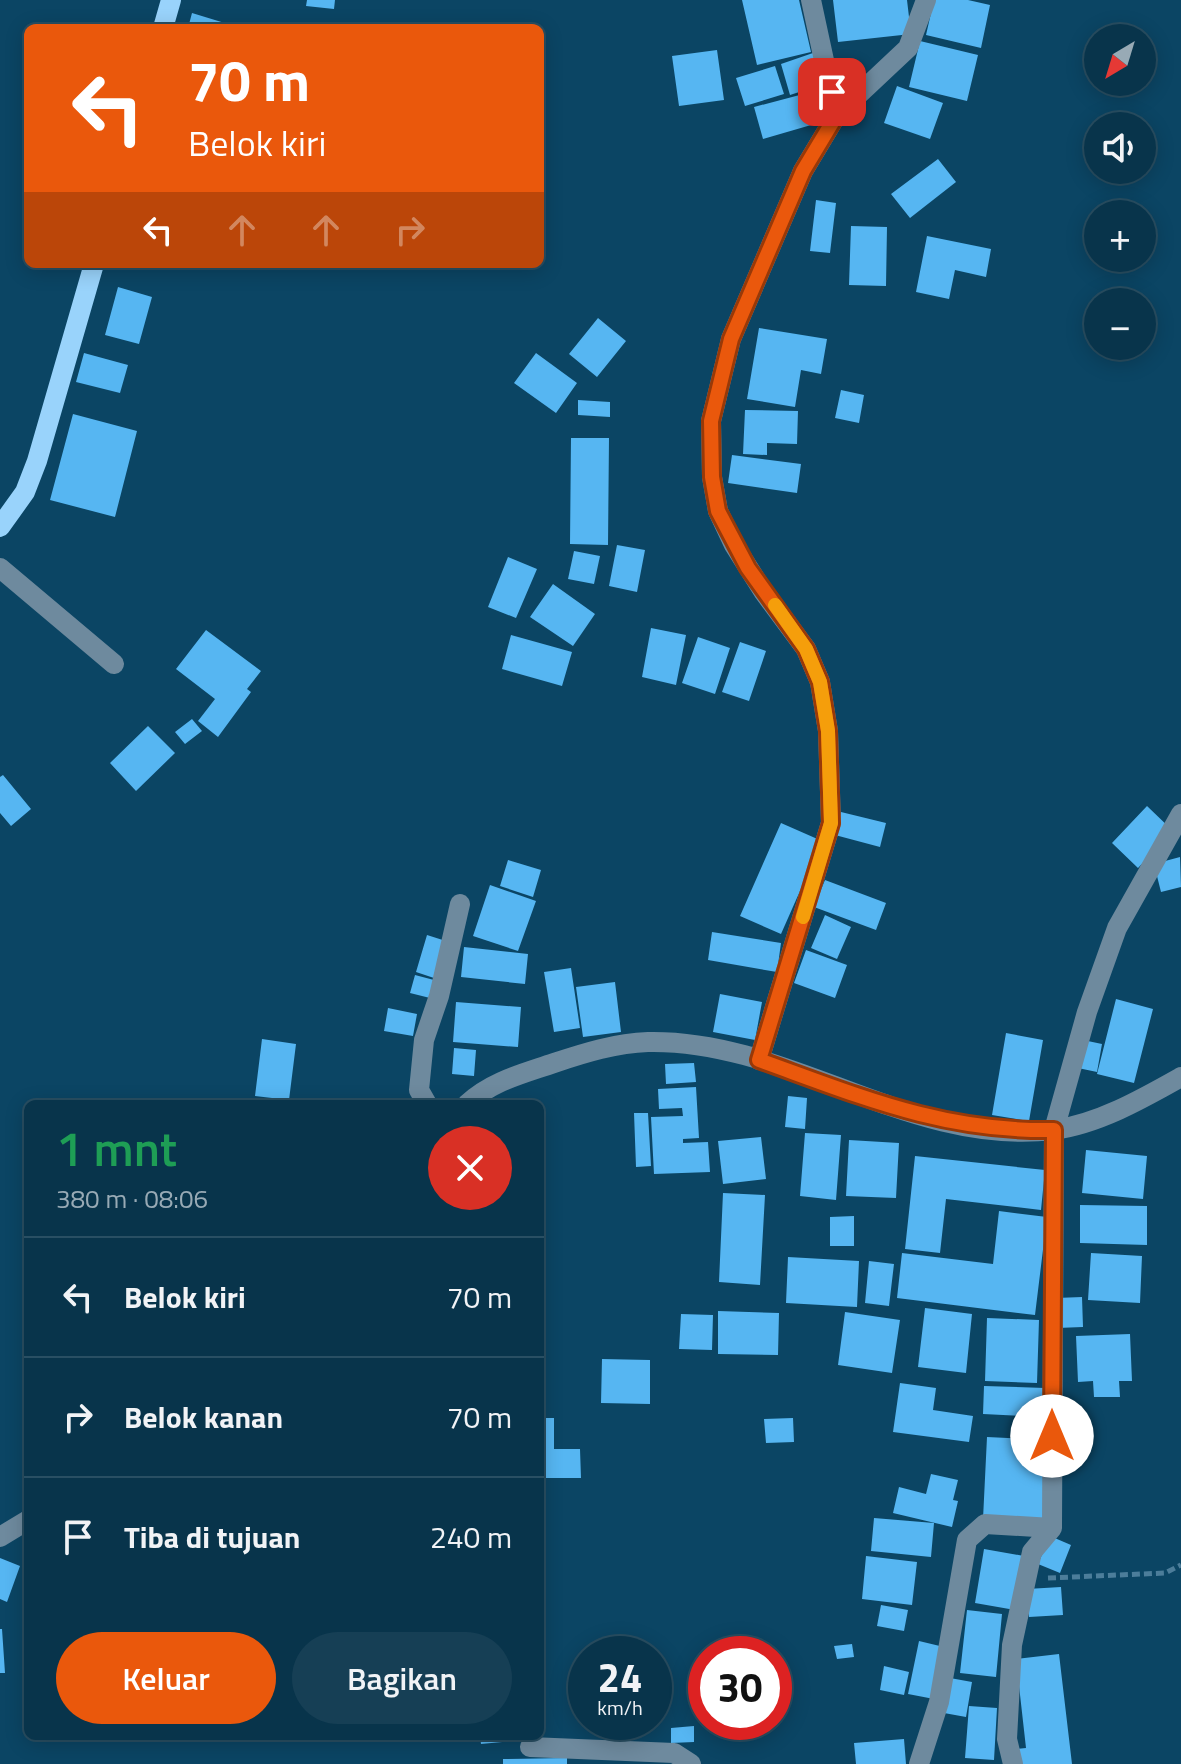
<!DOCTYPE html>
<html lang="id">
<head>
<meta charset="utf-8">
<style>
	:root { --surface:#08344b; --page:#163f55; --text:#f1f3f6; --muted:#98aab5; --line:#294f63; --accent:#ea580c }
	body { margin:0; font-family:"Titillium Web",sans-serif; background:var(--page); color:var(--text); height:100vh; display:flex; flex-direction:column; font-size:30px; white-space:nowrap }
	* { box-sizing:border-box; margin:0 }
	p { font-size:26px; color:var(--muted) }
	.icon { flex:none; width:44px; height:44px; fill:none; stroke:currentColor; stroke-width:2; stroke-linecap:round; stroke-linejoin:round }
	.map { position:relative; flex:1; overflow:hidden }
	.sheet { position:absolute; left:24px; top:1100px; width:520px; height:640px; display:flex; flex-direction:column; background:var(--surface); border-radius:12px; box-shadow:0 4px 20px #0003,0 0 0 2px var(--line) }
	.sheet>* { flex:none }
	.hud { position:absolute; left:24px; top:24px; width:520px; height:244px; border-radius:12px; box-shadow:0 4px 20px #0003,0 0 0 2px var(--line); background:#ea580c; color:#fff; overflow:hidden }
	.needle { width:52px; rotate:218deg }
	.fabs { position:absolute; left:1084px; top:24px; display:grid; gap:16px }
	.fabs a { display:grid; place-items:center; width:72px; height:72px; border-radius:50%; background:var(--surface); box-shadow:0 4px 20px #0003,0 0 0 2px var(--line); font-size:40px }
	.speed { position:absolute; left:568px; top:1636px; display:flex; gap:16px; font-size:40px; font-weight:700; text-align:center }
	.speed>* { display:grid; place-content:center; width:104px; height:104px; border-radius:50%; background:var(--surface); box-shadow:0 4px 20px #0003,0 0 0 2px var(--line); line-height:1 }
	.speed small { font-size:20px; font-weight:400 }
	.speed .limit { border:12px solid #d22; background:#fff; color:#111 }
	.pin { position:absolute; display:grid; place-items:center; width:68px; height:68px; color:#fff; margin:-34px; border-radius:16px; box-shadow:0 4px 12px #0006 }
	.me { position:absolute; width:88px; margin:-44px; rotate:0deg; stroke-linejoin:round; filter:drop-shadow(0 0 6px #0008) }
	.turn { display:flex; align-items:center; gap:28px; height:168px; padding:0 32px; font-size:36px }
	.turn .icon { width:104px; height:104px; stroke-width:2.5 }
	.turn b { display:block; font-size:56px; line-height:68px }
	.lanes { display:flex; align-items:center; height:76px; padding:0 32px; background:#0003; justify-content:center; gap:40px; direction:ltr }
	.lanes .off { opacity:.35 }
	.round { display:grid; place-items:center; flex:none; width:84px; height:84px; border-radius:42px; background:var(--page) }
	.headline { display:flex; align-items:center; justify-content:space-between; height:136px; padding:0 32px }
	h1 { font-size:48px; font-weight:600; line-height:60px; color:#1e9e55 }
	.action { display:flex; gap:16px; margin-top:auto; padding:16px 32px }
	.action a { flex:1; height:92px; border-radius:48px; background:var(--accent); color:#fff; font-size:32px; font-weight:600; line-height:92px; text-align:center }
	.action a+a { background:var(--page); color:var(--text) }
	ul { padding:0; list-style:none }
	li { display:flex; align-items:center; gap:24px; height:120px; padding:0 32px; border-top:2px solid var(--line) }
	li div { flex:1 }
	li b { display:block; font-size:30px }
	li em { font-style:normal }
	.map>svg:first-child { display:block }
</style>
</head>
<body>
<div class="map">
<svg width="1181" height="1764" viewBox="0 0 1181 1764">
	<rect width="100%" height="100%" fill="#0b4564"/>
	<path fill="#56b6f2" d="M307,0H335L334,9L306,6Z
		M742,0H799L811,52L757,65Z
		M833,0H907L911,34L838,42Z
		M934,0H968L990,5L981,48L926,35Z
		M192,13L228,24L227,28H188Z
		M920,41L978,55L967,101L909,87Z
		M717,50L724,100L679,106L672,56Z
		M813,53L824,84L790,95L781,64Z
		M775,66L784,94L745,106L736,78Z
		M897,86L943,103L930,139L884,123Z
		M826,88L833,112L817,116L818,123L763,139L754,107Z
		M938,159L956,182L910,218L891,194Z
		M816,200L836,203L830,253L810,251Z
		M851,226L887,227L886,286L849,285Z
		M927,236L991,249L986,277L955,270L949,299L916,292Z
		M118,287L152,297L139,344L105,335Z
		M598,318L626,341L597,377L569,354Z
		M759,328L827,339L821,374L801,370L795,407L747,399Z
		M84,353L128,365L120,393L76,382Z
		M536,353L577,383L556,413L514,383Z
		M841,390L864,395L859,423L835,418Z
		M578,400L610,402V417L578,415Z
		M745,410L798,411L797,444L767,443V455L743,454Z
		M73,414L137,431L115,517L50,500Z
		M571,438H609L608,545L570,544Z
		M732,455L801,464L797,493L728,483Z
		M617,545L645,550L637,592L609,586Z
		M574,551L600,556L594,584L568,579Z
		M508,557L537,569L516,618L488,607Z
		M553,584L595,614L573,646L530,617Z
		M651,628L686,635L676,685L642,677Z
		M206,630L261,671L247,689L251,692L218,737L198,721L215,699L176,669Z
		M511,635L572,652L562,686L502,669Z
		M698,637L730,648L715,694L682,683Z
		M740,642L766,651L749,701L722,692Z
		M192,719L202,731L185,744L175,732Z
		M148,726L175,753L136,791L110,763Z
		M3,775L31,809L11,826L0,813V777Z
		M1147,806L1173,831L1138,868L1112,843Z
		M841,812L886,823L880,847L835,835Z
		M781,823L822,841L781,934L740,916Z
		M1180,857L1181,887L1161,892L1154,864Z
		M508,860L541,870L533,897L500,886Z
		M825,880L886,903L876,930L814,907Z
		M490,885L536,901L518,951L473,936Z
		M825,915L851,927L837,959L811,948Z
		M712,932L781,943L777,972L708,960Z
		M427,935L449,942L437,979L416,972Z
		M464,947L528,954L525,984L461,977Z
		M806,950L847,965L835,998L794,983Z
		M571,968L580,1028L554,1032L544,972Z
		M415,975L434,980L430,998L410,993Z
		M615,982L621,1032L583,1037L576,987Z
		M720,994L762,1002L755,1040L713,1032Z
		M1116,999L1153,1009L1134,1083L1097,1074Z
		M456,1002L521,1007L518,1047L453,1042Z
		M388,1008L417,1014L413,1036L384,1031Z
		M1006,1033L1043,1040L1029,1121L992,1115Z
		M262,1039L296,1044L289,1100L255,1096Z
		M1083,1040L1102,1044L1097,1072L1078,1068Z
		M454,1048L476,1050L474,1076L452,1074Z
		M694,1063L696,1082L666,1084L665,1064Z
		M696,1087L699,1138L683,1139V1143L708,1142L710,1172L654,1174L651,1117L683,1116L682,1108L659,1109L658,1089Z
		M788,1096L807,1098L805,1129L785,1127Z
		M634,1113H648L651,1166L636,1167Z
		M805,1133L841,1135L836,1200L800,1196Z
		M761,1137L766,1179L723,1184L718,1141Z
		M849,1140L899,1143L896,1198L846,1196Z
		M1086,1150L1147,1156L1143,1199L1082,1193Z
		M915,1156L1045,1170L1041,1210L946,1199L940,1253L905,1249Z
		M723,1193L765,1195L760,1285L719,1282Z
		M1080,1205L1147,1206V1245L1080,1243Z
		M999,1211L1047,1217L1035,1315L897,1298L902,1253L993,1264Z
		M854,1216V1246H830V1217Z
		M1091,1253L1142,1256L1140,1303L1088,1300Z
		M788,1257L859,1261L857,1307L786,1303Z
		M869,1261L894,1264L889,1306L865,1303Z
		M1082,1297L1083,1327L1057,1328L1056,1298Z
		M925,1308L972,1314L966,1373L918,1367Z
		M718,1311L779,1313L778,1355L718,1354Z
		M845,1312L900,1320L892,1373L838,1365Z
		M681,1314L713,1315L712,1350L679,1349Z
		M987,1318L1039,1320L1037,1383L985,1381Z
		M1130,1334L1132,1381H1119L1120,1397H1094L1093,1381L1078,1382L1076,1336Z
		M602,1359L650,1360V1404L601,1403Z
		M900,1383L936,1388L933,1410L973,1416L969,1442L893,1432Z
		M984,1386L1045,1388L1044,1417L983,1414Z
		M540,1418H554V1449H580L581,1478H540Z
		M793,1418L794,1442L766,1443L764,1419Z
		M1063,1428H1083L1084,1452H1063Z
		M987,1437L1049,1440L1045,1522L983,1519Z
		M931,1474L958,1480L953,1500L958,1501L952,1527L893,1513L899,1487L926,1494Z
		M874,1518L934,1523L931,1557L871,1551Z
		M1050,1536L1071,1545L1060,1573L1038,1564Z
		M984,1549L1024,1556L1015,1610L975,1603Z
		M866,1556L917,1562L912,1605L862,1599Z
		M0,1558L20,1566L7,1602L0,1599Z
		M1061,1587L1063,1615L1029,1617L1027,1589Z
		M881,1605L908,1610L904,1631L877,1626Z
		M967,1610L1002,1614L996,1677L960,1673Z
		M0,1629H2L5,1673H0Z
		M919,1641L944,1647L934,1699L908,1694Z
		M852,1644L854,1657L837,1659L834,1646Z
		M1059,1654L1072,1764H1017L1016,1749L1026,1748L1016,1659Z
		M884,1666L909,1672L904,1695L880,1690Z
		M950,1678L972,1682L966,1717L944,1713Z
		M969,1706L997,1708L994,1760L965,1758Z
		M694,1726V1742L671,1743V1728Z
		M480,1736H521L522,1740L481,1744Z
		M904,1739L906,1764H856L854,1743Z
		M567,1758V1764H503V1759Z"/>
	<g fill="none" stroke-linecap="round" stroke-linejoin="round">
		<path stroke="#4c7d9a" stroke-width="5" stroke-dasharray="8 4" stroke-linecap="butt" d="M1048,1578L1165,1573L1181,1565"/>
		<path stroke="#6e8a9e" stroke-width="20" d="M835,108L858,95L908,48L926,0
			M0,568L114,664
			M759,1060L831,823L828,731L820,682L806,649L763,591L734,545L718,511L712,477L711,421L731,339L803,171L836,116L811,0
			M427,1104L419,1090L424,1040L439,996L460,904
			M467,1104C492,1081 522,1074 554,1063C584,1053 616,1043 648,1042C789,1039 909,1147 1053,1130C1098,1124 1142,1099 1181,1077
			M0,1537L28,1520
			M530,1747L674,1753L691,1764
			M919,1764L939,1702L967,1540L985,1524L1052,1528
			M1013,1764L1007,1739L1012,1645L1032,1552L1052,1528L1054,1130L1087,1012L1117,928L1181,814"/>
		<path stroke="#99d3fb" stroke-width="20" d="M163,28L171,0
			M0,527L25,492L37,461L94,264"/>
	</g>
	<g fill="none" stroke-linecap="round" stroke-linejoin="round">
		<defs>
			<path id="route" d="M832,92L836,116L803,171L731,339L711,421L712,477L718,511L748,568L806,649L820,682L828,731L831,823L759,1060C862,1097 943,1132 1054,1130L1052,1436"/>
		</defs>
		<use href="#route" stroke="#983908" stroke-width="20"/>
		<use href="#route" stroke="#ea580c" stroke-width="14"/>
		<path stroke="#f59e0b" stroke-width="14" d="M775,605L806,649L820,682L828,731L831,823L803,917"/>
	</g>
</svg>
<div class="fabs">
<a><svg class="needle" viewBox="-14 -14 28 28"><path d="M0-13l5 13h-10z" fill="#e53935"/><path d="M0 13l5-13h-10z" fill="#98aab5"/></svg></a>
<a><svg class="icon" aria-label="sound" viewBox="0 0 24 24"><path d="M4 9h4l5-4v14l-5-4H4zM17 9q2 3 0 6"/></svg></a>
<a>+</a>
<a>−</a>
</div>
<div class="speed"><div>24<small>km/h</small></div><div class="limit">30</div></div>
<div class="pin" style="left:832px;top:92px;background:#d93025"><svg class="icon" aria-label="arrive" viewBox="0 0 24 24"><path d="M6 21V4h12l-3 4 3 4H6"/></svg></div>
<svg class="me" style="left:1052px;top:1436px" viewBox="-20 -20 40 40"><circle r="19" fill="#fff"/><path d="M0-13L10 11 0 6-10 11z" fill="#ea580c"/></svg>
<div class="hud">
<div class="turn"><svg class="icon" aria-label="left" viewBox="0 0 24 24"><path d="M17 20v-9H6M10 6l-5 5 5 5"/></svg><div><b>70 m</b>Belok kiri</div></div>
<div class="lanes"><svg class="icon" aria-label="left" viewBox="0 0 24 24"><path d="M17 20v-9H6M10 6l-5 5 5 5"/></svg><svg class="icon off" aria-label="ahead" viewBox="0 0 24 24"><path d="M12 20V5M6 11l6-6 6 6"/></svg><svg class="icon off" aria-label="ahead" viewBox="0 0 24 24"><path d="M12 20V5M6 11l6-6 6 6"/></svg><svg class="icon off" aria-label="right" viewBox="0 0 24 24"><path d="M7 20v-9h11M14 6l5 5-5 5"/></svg></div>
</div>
<section class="sheet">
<div class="headline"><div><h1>1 mnt</h1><p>380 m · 08:06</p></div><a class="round" style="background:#d93025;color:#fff"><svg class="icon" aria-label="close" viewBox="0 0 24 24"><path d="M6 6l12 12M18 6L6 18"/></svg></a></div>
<ul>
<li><svg class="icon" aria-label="left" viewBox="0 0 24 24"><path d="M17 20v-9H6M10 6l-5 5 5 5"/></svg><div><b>Belok kiri</b></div><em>70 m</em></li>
<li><svg class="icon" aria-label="right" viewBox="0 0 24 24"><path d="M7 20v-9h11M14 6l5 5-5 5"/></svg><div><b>Belok kanan</b></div><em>70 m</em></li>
<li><svg class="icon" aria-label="arrive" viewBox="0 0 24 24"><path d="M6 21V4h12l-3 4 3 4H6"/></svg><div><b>Tiba di tujuan</b></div><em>240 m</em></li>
</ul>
<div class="action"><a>Keluar</a><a>Bagikan</a></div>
</section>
</div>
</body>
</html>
